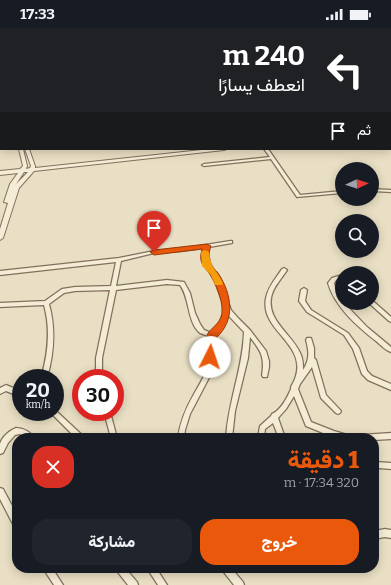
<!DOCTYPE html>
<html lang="ar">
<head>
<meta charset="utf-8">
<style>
	:root { --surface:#171b24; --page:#20242c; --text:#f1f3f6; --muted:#9ea1a6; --accent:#ea580c }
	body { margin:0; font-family:Bitter,Vazirmatn,serif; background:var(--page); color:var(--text); direction:rtl; height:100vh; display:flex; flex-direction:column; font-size:15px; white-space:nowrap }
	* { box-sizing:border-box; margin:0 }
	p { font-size:13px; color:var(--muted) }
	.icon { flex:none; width:22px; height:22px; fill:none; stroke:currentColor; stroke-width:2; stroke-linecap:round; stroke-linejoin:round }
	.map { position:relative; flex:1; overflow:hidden; direction:ltr }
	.drawer { position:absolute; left:12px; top:405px; width:367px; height:140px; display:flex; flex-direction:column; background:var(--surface); border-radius:16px; box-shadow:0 2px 10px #0003; direction:rtl }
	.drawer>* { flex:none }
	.top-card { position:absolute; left:0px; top:0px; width:391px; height:122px; box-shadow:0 2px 10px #0003; direction:rtl; background:#202124; color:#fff; overflow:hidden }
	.needle { width:26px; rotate:86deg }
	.tools { position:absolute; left:335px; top:134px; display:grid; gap:8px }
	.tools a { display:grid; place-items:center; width:44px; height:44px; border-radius:50%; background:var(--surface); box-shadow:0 2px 10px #0003; font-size:20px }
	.speed { position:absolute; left:12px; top:341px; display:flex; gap:8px; font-size:20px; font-weight:700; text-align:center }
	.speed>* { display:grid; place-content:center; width:52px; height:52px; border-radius:50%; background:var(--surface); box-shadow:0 2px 10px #0003; line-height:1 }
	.speed small { font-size:10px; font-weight:400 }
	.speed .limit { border:6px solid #d22; background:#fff; color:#111 }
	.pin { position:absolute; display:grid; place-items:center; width:34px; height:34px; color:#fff; margin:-41px -17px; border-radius:50% 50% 50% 0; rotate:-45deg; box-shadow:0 0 4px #0007 }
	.pin .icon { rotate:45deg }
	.me { position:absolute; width:44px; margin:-22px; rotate:4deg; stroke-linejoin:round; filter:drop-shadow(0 0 3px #0008) }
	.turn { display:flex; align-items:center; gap:14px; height:84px; padding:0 20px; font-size:18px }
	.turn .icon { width:52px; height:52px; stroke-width:2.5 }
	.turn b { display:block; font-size:28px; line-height:34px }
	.then { display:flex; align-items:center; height:38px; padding:0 20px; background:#0003; gap:8px; font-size:15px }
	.round { display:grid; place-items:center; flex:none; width:42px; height:42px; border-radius:16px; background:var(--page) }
	.headline { display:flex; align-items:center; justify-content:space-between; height:68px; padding:0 20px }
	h1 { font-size:24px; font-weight:800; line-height:30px; color:var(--accent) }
	.primary-button { display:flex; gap:8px; margin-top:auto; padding:8px 20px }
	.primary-button a { flex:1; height:46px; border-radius:16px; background:var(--accent); color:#fff; font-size:16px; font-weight:800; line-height:46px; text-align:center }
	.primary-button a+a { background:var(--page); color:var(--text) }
	.status { display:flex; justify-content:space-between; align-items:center; height:28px; padding:0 20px; background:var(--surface); direction:ltr }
	.status svg { height:11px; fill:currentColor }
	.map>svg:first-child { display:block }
</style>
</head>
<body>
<div class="status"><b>17:33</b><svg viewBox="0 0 49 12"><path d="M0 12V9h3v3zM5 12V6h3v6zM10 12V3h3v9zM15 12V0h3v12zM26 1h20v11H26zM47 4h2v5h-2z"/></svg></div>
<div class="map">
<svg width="391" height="557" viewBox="0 0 391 557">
	<rect width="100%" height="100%" fill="#e9dfc4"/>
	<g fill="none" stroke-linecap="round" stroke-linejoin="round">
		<defs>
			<path id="minor" d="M107,0H109L110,1H108Z
				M352,0H354L355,1H353Z
				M390,3H391V5H390Z
				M390,7L391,8V10L390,9Z
				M390,18H391V20H390Z
				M390,28H391V30H390Z
				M390,40H391V43H390Z
				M390,56H391V58H390Z
				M390,69H391V72H390Z
				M390,79H391V81H390Z
				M264,121H268L300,167L342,163V165L297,169L271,131L204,138L202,137L204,136L270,129Z
				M372,161L391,162V164L372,163Z
				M230,213H232V215L209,219L208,225L210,235L220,253L231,282L238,290L250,302L266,323L269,333V339L267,349H263L262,347C265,329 261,323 250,309L248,330L235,383L232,410H226C228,374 243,340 244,304L228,287L222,301L215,309L214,329L212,344L190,386L185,402L184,410H178C180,394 186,380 194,366C198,359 203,351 206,343C209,333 209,320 209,309C206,307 203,306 200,305C187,294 190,270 180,257L167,256L116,262L102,330V350H96V330L110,262L75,263L64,265L49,276C56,301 54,325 47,350H41C48,326 51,302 44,277L0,279V275L45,273L62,261L75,259L111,258L116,234L0,247V243L119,230L154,223L181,221ZM204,220V231L205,235L215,253L225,281L219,296L212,305L204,302L200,296L195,285L190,265L184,254L167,252L116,258L121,233L154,225L181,223Z
				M284,240L287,242C282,250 275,257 272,266C264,292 293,306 301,327C303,332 303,337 303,342C310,332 309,323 306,312L307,310H311L314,320V330L316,332L326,367L341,383L340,385L338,386L336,385L321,370L312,339L300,356L298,361L311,394L334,403L351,408L352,410H337L333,409L306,398L294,368L286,381L278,390L285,410H279L273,395L265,401L264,410H258L260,398L271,388L272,386C281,382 287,370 291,361V359C316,317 259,306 266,270C268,259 276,250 282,241Z
				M342,247V251L336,252L334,255L336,263L342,272V275H344L367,299L391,319V324C385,322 381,317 376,313C357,298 335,279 328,255L332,250Z
				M304,260L307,262L305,273L311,282L348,305L359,320L367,343L372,348L391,356V362L368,352L362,346L353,321L344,307L307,284L299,273L301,262Z
				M372,273L374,274L391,289V294L389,293L370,276L369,275H372Z
				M6,357L21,363V369L6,363L0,366V360Z
				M55,382L83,408L84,410H76L52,386L51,384H55Z
				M104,384H110L117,410H111Z
				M16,400C23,400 31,404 34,410H26L20,406L15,407L8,415L3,425L0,426C0,423 0,419 0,416C2,409 9,403 16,400Z
				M391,405V411L374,412V410H357L358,408L360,407Z
				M377,434L391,435V441L379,440L374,443V435Z
				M0,460L3,461L17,487V499L14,498L0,471Z
				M385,501L391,502V510L385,509L374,511V503Z
				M43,540H52L63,557H54Z
				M116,540H125L137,554L138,557H128L117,543Z
				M147,540H156L167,557H158Z
				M222,540H231L243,554L244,557H234L223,543Z"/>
			<path id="tertiary" d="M0,58H1V61H0Z
				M0,66H1V70H0Z
				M390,96H391V98H390Z
				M390,103H391V106H390Z
				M19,121H23L27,138L26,141L30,140L31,138L25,121H29L35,138V140L211,121H226L224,122L34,143L19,160L3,210L0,212V201L8,175L4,174L10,156L18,145L0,147V143L20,141L23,138ZM24,144H28L15,157L16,156Z"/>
		</defs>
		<use href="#minor" stroke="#81715c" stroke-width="2.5"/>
		<use href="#tertiary" stroke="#81715c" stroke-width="2"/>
		<use href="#minor" fill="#f5ecd6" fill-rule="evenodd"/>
		<use href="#tertiary" fill="#f5ecd6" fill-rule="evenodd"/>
	</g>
	<path fill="#ea580c" stroke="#983908" d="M207,216L211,218C209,224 208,230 210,236C212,240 216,242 218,245C232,266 236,292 216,310V329L210,333L205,329C206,323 205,313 207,307C212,298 223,295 222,281C222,271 216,257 211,248C204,237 198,236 202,221L154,227L150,224L154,222Z"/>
	<path fill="#f59e0b" d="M205,222L209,224C211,241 216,241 223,255L222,257H215L211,247L202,238L201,224Z"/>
</svg>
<div class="tools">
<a><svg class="needle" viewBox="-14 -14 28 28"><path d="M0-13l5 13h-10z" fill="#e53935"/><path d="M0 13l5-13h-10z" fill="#9ea1a6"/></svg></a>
<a><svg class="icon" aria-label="search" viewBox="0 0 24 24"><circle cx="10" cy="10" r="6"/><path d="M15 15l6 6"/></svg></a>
<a><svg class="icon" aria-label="layers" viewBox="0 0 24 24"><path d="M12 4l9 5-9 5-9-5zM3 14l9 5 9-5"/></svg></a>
</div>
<div class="speed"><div>20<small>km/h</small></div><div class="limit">30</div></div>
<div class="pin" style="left:154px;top:224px;background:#d93025"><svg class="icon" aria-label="arrive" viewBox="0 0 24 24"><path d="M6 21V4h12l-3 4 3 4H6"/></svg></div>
<svg class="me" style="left:210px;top:329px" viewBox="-20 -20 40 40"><circle r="19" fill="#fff"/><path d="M0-13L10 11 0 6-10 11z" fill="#ea580c"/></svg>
<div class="top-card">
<div class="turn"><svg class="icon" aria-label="left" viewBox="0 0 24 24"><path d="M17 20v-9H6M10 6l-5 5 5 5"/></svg><div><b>240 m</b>انعطف يسارًا</div></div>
<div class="then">ثم<svg class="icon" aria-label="arrive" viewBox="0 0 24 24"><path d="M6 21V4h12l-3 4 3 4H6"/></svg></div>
</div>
<section class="drawer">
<div class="headline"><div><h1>1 دقيقة</h1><p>320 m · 17:34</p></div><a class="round" style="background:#d93025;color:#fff"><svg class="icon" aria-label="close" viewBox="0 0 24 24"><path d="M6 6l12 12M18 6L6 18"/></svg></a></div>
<div class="primary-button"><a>خروج</a><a>مشاركة</a></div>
</section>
</div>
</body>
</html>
